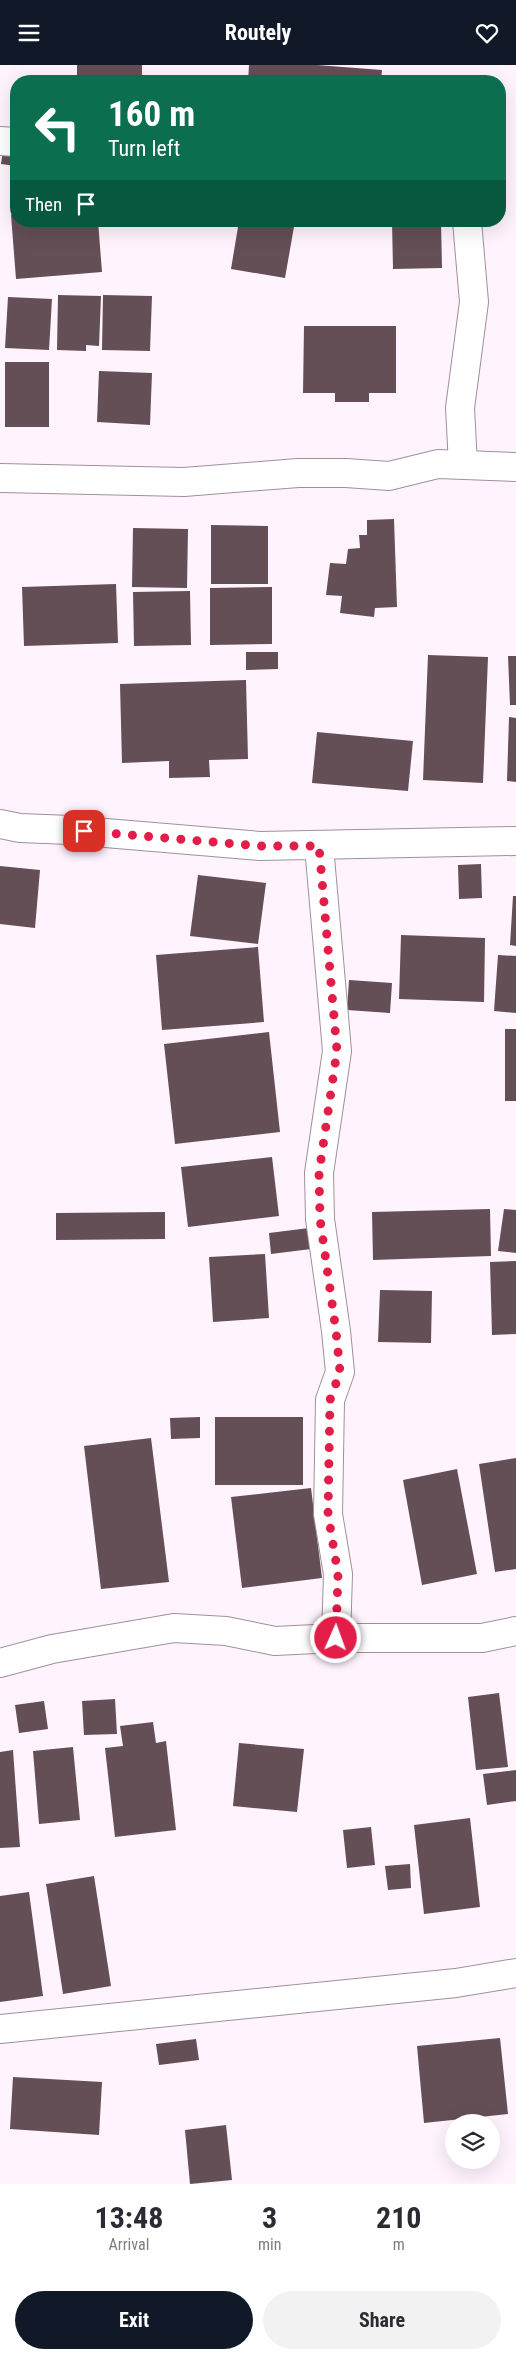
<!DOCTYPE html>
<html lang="en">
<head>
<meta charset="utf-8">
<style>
	:root { --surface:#fff; --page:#f2f2f3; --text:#2b2b33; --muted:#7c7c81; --accent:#111827 }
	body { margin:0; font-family:"Roboto Condensed",sans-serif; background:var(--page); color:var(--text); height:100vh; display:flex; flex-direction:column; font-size:19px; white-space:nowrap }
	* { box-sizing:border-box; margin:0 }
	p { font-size:16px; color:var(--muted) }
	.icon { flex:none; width:28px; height:28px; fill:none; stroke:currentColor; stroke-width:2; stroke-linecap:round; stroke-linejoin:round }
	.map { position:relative; height:2119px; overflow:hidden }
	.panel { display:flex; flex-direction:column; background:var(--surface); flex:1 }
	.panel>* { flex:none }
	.guide { position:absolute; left:10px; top:10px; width:496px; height:152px; border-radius:20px; box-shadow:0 5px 20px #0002; background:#0b6e4f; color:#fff; overflow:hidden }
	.controls { position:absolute; left:445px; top:2049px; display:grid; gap:10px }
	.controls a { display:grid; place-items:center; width:55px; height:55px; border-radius:50%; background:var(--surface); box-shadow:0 5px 20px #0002; font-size:25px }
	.pin { position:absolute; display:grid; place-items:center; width:42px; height:42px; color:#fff; margin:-21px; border-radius:10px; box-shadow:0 2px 8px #0006 }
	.me { position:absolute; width:55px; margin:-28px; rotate:2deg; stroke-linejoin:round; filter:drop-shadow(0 0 4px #0008) }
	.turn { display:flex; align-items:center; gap:18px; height:105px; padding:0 15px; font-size:22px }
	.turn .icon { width:65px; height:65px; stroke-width:2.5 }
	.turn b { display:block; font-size:35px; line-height:42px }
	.then { display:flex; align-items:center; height:48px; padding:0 15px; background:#0003; gap:10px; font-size:19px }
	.eta { display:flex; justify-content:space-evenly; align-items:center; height:85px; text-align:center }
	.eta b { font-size:30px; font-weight:700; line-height:35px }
	.action { display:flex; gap:10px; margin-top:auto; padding:10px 15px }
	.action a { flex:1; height:58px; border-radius:30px; background:var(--accent); color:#fff; font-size:20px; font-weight:700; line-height:58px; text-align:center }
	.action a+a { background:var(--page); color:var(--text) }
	header { display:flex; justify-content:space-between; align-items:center; height:65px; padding:0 15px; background:var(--accent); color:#fff; font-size:22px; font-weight:700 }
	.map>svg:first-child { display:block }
</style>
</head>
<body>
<header><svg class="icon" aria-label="menu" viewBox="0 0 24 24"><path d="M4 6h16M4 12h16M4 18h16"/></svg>Routely<svg class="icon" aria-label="heart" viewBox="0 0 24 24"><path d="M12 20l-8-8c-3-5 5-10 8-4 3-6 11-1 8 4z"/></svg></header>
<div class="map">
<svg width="516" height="2119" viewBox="0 0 516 2119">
	<rect width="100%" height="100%" fill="#fff4fd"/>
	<path fill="#634f55" d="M77,0H142V16H77Z
		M249,0H317L382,5L381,16H248Z
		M5,70L16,72V101L1,99Z
		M11,150H16V156H98L102,207L16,214Z
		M239,156H295L285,213L231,204Z
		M392,156H441L442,203L393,204Z
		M58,230L101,231L99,281L86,280V286L57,285Z
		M103,230L152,231L150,286L102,285Z
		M8,232L52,234L49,285L5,283Z
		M304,261H396V328H369V337H335V328H303Z
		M5,297H49V362H5Z
		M99,306L152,308L150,360L97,357Z
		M394,454L397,542L375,543L374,552L340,548L342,531L326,530L330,498L346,499L348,484L360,483L359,470H367V455Z
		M211,460L268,461V519H211Z
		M133,463L188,464L187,523L132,522Z
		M116,519L118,578L24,581L22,522Z
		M272,522V579L210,580V523Z
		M190,526L191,580L134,581L133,527Z
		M246,587H278V604L246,605Z
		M428,590L488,592L483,718L423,715Z
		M508,591H516V640H510Z
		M246,615L248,694L209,695L210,712L169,713V696L122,698L120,619Z
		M509,652L516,653V717L507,716Z
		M317,667L413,676L408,726L312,718Z
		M481,799L482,833L459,834L458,800Z
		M0,801L40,805L35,863L0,859Z
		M198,810L266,818L258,879L190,871Z
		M513,831H516V881L510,880Z
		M401,870L485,873L484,937L399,934Z
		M258,882L264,957L162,965L156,890Z
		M498,890L516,891V948L494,946Z
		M349,915L392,918L390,948L347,945Z
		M505,964H516V1036H505Z
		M269,967L280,1067L175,1079L164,979Z
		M272,1092L279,1151L188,1162L181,1102Z
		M490,1144L491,1191L373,1195L372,1147Z
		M504,1144L516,1145V1188L498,1186Z
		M165,1147V1174L56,1175V1148Z
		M309,1163L311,1184L271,1189L269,1168Z
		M265,1189L269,1253L213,1257L209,1192Z
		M516,1196V1269L492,1270L490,1197Z
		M380,1225L432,1226L431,1278L378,1277Z
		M200,1352V1373L171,1374L170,1353Z
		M215,1352H303V1420H215Z
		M151,1373L169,1517L101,1524L84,1381Z
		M516,1393V1504L495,1507L479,1399Z
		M457,1404L477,1509L422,1520L403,1415Z
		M311,1423L322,1513L242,1523L231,1432Z
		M499,1628L508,1702L476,1705L468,1632Z
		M115,1634L117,1669L84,1670L82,1636Z
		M44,1636L48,1664L19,1668L15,1640Z
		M153,1657L156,1678L166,1676L176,1765L115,1772L105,1683L123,1681L120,1661Z
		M239,1678L304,1684L297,1747L233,1741Z
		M73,1682L80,1755L39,1759L33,1686Z
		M13,1685L20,1782L0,1783V1687Z
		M516,1705V1736L487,1740L483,1709Z
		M470,1753L480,1842L424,1849L414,1760Z
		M371,1762L375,1800L347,1803L343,1765Z
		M410,1799L411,1823L388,1825L385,1801Z
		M94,1811L111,1921L63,1929L46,1819Z
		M29,1827L43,1931L0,1937V1831Z
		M500,1973L508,2049L424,2058L417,1981Z
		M196,1974L199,1995L159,2000L156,1979Z
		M13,2012L102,2017L99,2070L10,2064Z
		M226,2060L232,2115L190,2119L185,2065Z"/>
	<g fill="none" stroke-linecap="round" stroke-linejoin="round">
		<defs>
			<path id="minor" d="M0,76L16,77
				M463,399L460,343L474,237L467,156
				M0,413L184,417L298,408H346L389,411L438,399L516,402
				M0,759L20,763L70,765L260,781L516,776
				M319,781L337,986L319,1108L320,1154L336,1266L340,1307L330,1335L328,1449L338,1509L336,1573
				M0,1598L52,1584L174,1563L226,1566L275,1576L336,1573H482L516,1566
				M0,1964L456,1918L516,1908"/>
		</defs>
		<use href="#minor" stroke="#9f8f9d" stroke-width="30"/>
		<use href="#minor" stroke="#fff" stroke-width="28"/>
	</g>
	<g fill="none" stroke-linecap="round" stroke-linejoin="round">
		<path stroke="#e11d48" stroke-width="9" stroke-dasharray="0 16.2" d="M84,766L260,781H319L337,986L319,1108L320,1154L336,1266L340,1307L330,1335L328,1449L338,1509L336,1573"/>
	</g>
</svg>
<div class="controls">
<a><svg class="icon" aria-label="layers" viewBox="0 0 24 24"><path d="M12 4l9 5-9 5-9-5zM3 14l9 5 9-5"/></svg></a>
</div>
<div class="pin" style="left:84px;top:766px;background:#d93025"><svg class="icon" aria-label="arrive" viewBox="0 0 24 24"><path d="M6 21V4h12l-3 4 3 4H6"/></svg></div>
<svg class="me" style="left:336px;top:1573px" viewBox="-20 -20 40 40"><circle r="17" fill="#e11d48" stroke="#fff" stroke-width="3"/><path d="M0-11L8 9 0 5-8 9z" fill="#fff"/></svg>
<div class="guide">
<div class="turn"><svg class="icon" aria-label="left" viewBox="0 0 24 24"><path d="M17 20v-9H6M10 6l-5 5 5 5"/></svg><div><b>160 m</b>Turn left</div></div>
<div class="then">Then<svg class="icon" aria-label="arrive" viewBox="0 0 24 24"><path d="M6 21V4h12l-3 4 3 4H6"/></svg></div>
</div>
</div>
<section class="panel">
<div class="eta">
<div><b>13:48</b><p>Arrival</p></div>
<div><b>3</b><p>min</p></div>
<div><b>210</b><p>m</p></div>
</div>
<div class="action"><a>Exit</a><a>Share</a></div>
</section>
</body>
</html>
